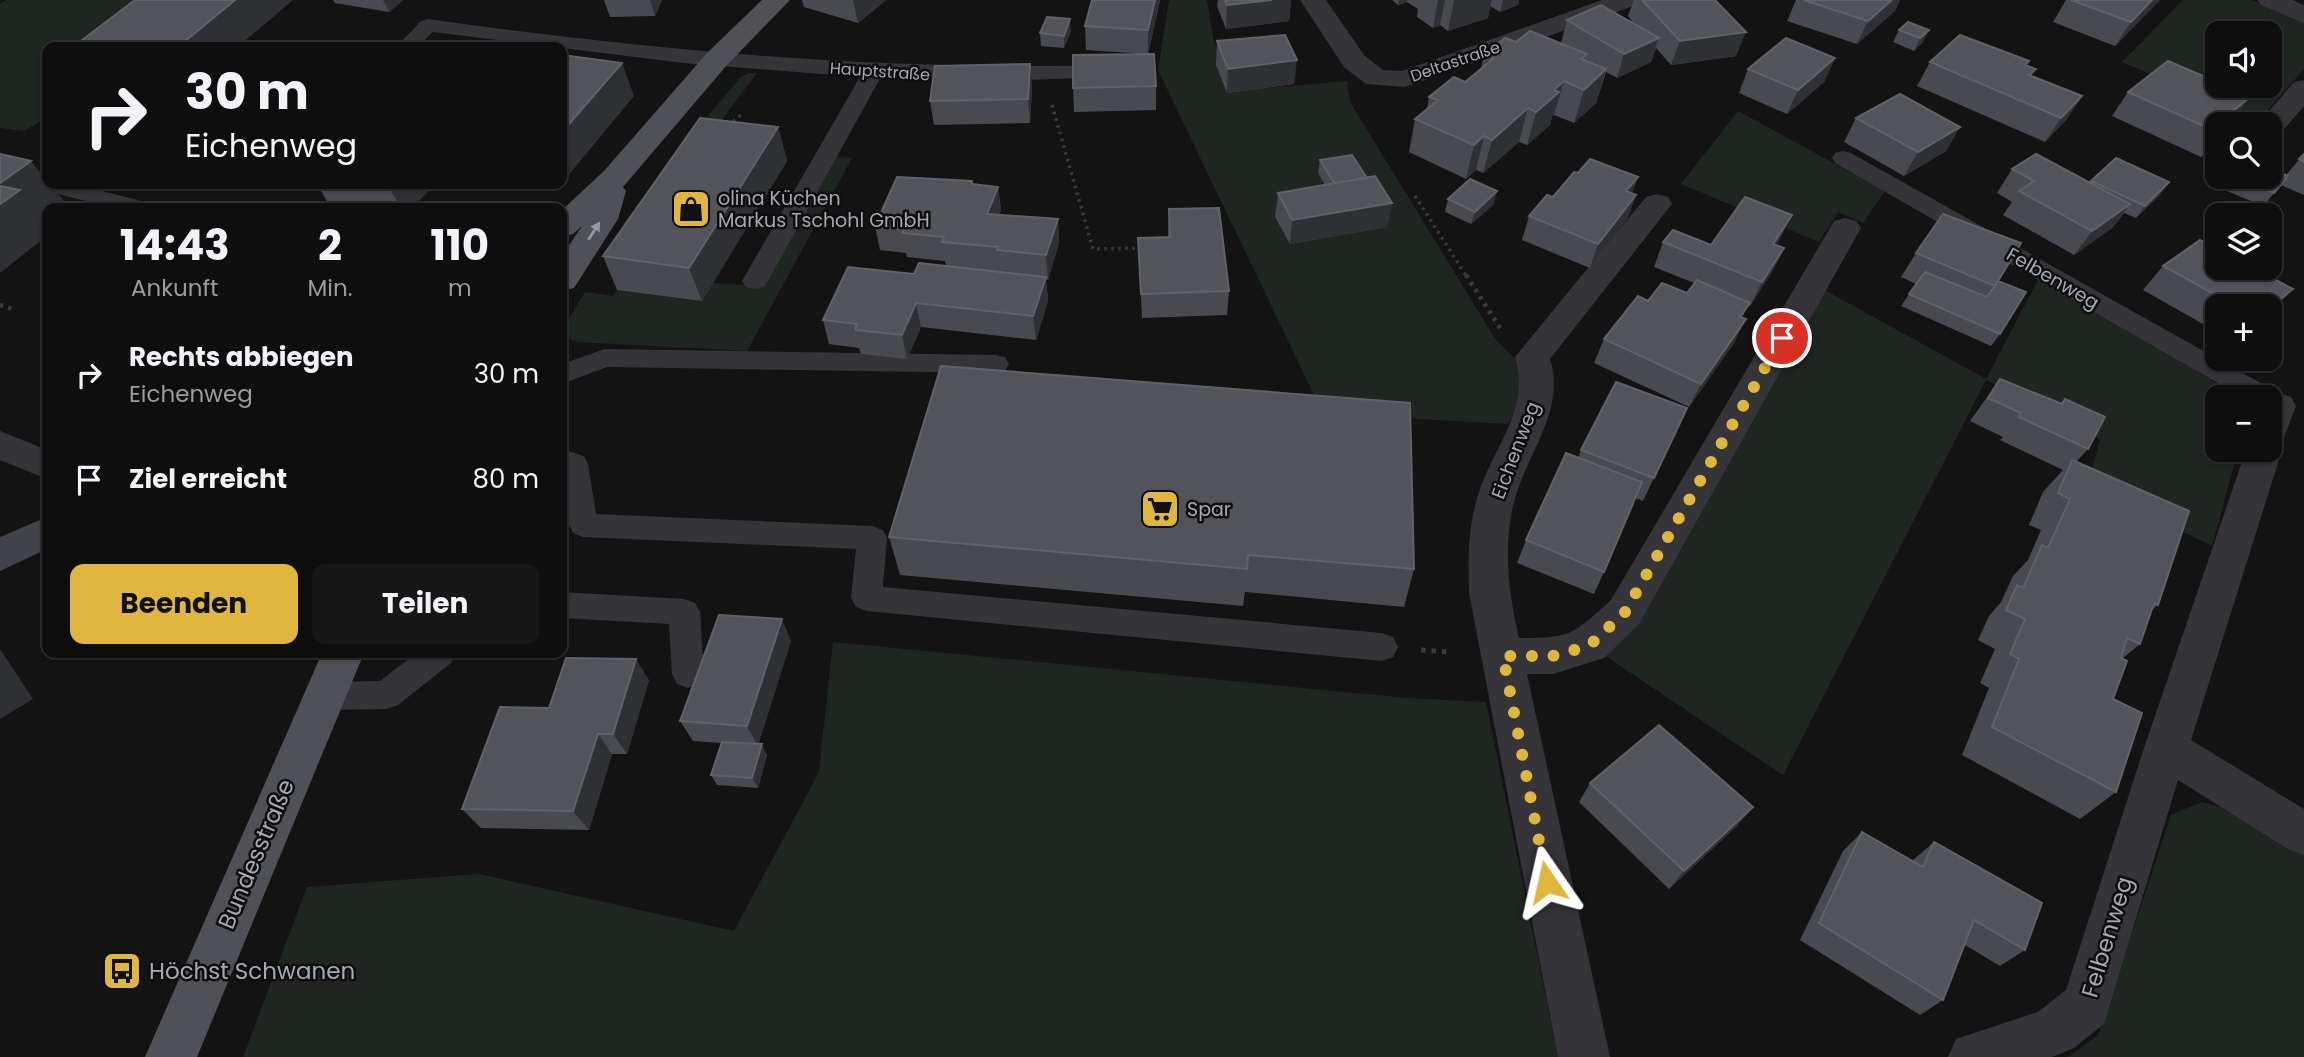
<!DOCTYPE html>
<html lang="de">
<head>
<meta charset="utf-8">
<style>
	:root { --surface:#0e0e0f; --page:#171718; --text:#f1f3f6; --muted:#9b9c9e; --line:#2e2e2f; --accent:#dfb73f }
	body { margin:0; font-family:Poppins,sans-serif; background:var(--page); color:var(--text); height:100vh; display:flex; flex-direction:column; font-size:26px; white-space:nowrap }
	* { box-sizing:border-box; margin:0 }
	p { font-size:23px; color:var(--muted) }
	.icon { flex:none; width:38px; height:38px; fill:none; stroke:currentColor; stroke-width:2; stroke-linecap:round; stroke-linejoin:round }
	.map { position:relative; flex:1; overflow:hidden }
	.side { position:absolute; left:42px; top:203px; width:525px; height:455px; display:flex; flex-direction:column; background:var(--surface); border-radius:14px; box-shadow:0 2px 5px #0004,0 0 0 2px var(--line) }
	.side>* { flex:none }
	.banner { position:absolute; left:42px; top:42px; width:525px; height:147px; border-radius:14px; box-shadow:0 2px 5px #0004,0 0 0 2px var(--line); background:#0e0e0f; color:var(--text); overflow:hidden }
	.buttons { position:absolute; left:2205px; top:21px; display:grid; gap:14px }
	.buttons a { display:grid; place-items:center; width:77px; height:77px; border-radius:14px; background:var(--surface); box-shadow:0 2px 5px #0004,0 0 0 2px var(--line); font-size:35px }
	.pin { position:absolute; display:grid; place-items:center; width:60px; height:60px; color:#fff; margin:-30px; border:4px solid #fff; border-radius:50%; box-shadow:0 2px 7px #0007 }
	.me { position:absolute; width:77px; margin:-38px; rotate:349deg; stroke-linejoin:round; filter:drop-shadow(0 0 5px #0008) }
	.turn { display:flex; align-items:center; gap:24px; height:147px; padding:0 28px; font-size:32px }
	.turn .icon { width:91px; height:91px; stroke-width:2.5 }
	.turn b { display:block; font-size:49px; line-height:60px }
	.eta { display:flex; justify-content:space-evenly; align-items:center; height:119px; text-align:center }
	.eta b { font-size:42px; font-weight:700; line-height:49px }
	.primary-button { display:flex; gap:14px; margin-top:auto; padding:14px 28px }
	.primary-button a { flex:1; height:80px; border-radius:14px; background:var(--accent); color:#111; font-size:28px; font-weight:700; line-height:80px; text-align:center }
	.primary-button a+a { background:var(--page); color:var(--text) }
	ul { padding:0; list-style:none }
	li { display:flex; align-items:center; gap:21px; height:105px; padding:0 28px }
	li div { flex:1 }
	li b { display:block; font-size:26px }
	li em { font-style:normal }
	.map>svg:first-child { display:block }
</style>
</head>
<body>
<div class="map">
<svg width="2304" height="1057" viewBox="0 0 2304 1057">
	<rect width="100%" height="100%" fill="#131314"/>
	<path fill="#1f2621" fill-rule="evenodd" d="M6,0H206L143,47H47V117L24,131L0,128V4Z
		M1169,0H1207L1214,42L1243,90L1347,81L1350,102L1496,340L1525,369L1520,404L1508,424L1418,419L1317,401L1158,70Z
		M2183,0H2252L2304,22V69L2259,120L2122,62ZM2217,33H2270V86H2217Z
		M748,73H757L712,133L672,158L741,77Z
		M1738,111L1885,191L1863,223L1838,212L1819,242L1681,184Z
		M836,157L852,158L747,351L578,342L564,337L565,325L585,292L613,296L617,290L712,283L763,286Z
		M2040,276L2239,397H2217V450H2238L2212,546L2088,485L2100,439L1986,380L1783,775L1601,653L1821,288L1986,379Z
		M833,642L1407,698L1486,702L1558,1057H243L307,887L479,874L734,931L819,772Z
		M2202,802L2243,813L2304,851V1057H2068L2098,1035L2171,815Z"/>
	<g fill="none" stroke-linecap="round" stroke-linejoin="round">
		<path stroke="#3a3b40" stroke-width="3.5" stroke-dasharray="2.5 4.5" stroke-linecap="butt" d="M1052,105L1093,249L1142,248
			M728,126L741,115
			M1415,196L1467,277"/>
		<path stroke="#3a3b40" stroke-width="4.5" stroke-dasharray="3.5 5" stroke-linecap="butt" d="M1466,275L1502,331
			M0,305L16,310"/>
		<path stroke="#3a3b40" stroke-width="5" stroke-dasharray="4.5 6" stroke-linecap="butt" d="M1421,650L1451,652"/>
		<path fill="#343439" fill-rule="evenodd" d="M428,19C656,51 881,71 1111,65L1119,66L1122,71L1119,76L1111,77L1025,80L881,77L768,281L764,287L755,289L746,287L742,281L860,77L683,63L433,32L417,47H396L421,21Z
			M1843,151L1851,153L2273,390L2277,397L2273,404L2270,405V397H2242L1835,163L1832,158L1835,153Z
			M0,165L47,177V184H75L149,203L153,208H113L0,179Z
			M605,349L996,355L1005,357L1009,364L1005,371L996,373L607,367L562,384V364Z
			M562,449L584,456L588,464L596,514L872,526L883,530L887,538L883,587L1382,633L1393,637L1398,647L1393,657L1382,661L867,611L856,607L851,598L856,549L583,537L573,533C560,510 561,475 562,449Z
			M562,592L684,599L695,603L700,612L704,674L699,684L688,688L677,684L672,674L669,624L562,618Z
			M416,653H456L451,663L398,705L386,709L324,710L312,706L308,696L312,686L324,682L380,681Z"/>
		<path fill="#343439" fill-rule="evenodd" d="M1300,0H1326L1364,55L1383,70L1402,71L1602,0H1640L1636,5L1405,87L1366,84L1344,67Z
			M2257,0H2292L2304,5V23L2261,5Z
			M2304,80V106L2280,134L2270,137V124H2258L2294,82Z
			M1657,194L1668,197L1672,204L1550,359C1567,411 1524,457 1513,506C1503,551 1509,594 1519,638C1572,638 1572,635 1611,600L1834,221L1845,218L1856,221L1861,228L1639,624L1604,658L1553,674H1527L1610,1057H1558L1469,593C1468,560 1468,527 1478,495C1493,447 1531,410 1515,357L1646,197Z
			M2278,393L2291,397L2296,406L2283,440L2278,442L2282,450L2191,740L2304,809V855L2288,849L2178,780L2104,1024L2074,1048L2052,1057H1948L1956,1039L2038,1012L2066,990L2144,748L2246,450H2270V397H2265Z
			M0,431L47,450V479L0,460Z"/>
		<path fill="#424348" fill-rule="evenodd" d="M47,517V549L0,571V537Z"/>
		<path fill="#505157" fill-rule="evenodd" d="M762,0H790L727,65L623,187L626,191L618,219L574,288L562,291V256L582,226L573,234L562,237V210L604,171L707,53Z
			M322,653H364L197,1057H145Z"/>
	</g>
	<path fill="#494a4f" d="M333,0H403L389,12L335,3Z
		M604,0H662L655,16L610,17Z
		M802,0H886L858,23L804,7Z
		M1160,0L1148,54L1086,50L1085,26Z
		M1218,0H1291L1289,21L1226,29L1217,6Z
		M1392,0H1519L1518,5L1500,12L1490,6L1488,18L1448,31L1440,25L1433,28L1417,17L1418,9L1407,2L1398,5Z
		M1634,0H1715L1736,56L1671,65L1656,48L1651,62L1617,78L1606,72L1596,103L1574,123L1554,115L1552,116L1550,125L1527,145L1519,142L1483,173L1476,170L1466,179L1409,152L1415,119L1427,109L1429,97L1465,82L1481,69L1484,55L1516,42L1561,43L1567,20L1635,25L1628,16Z
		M1796,0H1900L1895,11L1857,44L1787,21Z
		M2066,0H2160L2115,46L2053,22Z
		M1899,30H1929L1922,43L1914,51L1893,42Z
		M1071,31L1064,48L1041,46L1040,33Z
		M1217,41L1294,84L1227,93L1216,65Z
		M1835,58L1824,82L1787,114L1739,93L1748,69Z
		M2029,61L2027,65L2036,69L2031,76L2082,96L2066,120L2045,142L1917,86L1930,62Z
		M1030,64L1032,88L1030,123L934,125L930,101Z
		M1156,86V110L1074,112L1073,88Z
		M2128,92L2217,124V142L2201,157L2112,116Z
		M1856,118L1960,127L1946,151L1904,176L1844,142Z
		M778,127L787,161L702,301L617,290L603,256Z
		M2304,154V195L2281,185L2263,206L2220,188L2229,177H2270L2286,175Z
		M1320,160L1367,178L1392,203L1387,227L1290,244L1275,217L1278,193L1325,185L1318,173Z
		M2012,169L2090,183L2091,181L2160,195L2136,218L2124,213L2112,228L2074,255L2003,215L2012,202L1997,193Z
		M1578,173L1638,177L1632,193L1636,195L1627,219L1590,268L1522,240L1529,216L1553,197Z
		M284,184H435L412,208H361L328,203L320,189Z
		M518,184H561L556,190Z
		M973,185L998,187L1001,211L999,215L1058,219L1059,243L1048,280L1046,279L1048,301L1036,340L921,327L907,359L861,354L859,348L829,344L823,320L914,274L946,265L945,261L907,257L906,253L880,250L875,226Z
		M1448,199L1494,204L1471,224L1445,212Z
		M1169,209L1229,291L1227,315L1142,318L1138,238L1168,237Z
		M1780,239L1776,245L1784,248L1772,272L1750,306L1748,305L1742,318L1734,343L1689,407L1594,363L1604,339L1648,301L1687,293L1694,283L1654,267L1663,242L1711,245Z
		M1916,253L1998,281L2000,334L1991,346L1901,306L1916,284L1901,277Z
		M2163,266L2270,306H2217V332L2143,290Z
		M941,366L1414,569L1404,607L1245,592L1243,606L900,575L889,537Z
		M2000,379L2061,403L2065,399L2088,449L2076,462L2158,605L2151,611L2140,644L2122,659L2113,699L2116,792L2080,819L1962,755L1989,688L1980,683L1995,649L1978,640L1989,616L2001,602L2013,576L2028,560L2041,530L2029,525L2043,492L2063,470L2000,440L2003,437L1970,421Z
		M1687,408L1643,501L1635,498L1604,572L1594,594L1517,563L1526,540L1578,458L1581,450Z
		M791,641L758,744L767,755L758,788L717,785L711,775L721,743L693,741L680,721Z
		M649,680L627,754H612L589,830L481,828L462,809L549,708Z
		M1590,783L1753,807L1737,826L1669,889L1579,802Z
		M1862,832L1912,861L1934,842L2025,950L2000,966L1965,945L1943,1000L1920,1015L1800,940L1843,851Z"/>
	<path fill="#2f3033" d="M235,0H293L238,47H178Z
		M383,0H403L389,12Z
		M650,0H662L655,16Z
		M853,0H886L858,23Z
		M1155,0H1160L1148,54V30Z
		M1272,0H1291L1289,21L1226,29L1227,5Z
		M1399,0H1407V2L1398,5Z
		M1438,0H1445L1440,25L1433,28Z
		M1454,0H1492L1488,18L1448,31Z
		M1503,0H1519L1518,5L1500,12Z
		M1892,0H1900L1895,11L1857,44L1868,21Z
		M2152,0H2160L2115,46L2131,22Z
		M1070,19L1071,31L1064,48V36Z
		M1929,30L1922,43L1914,51L1920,38Z
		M1746,32L1736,56L1671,65L1680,41Z
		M1659,38L1651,62L1617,78L1624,54Z
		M1835,58L1824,82L1787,114L1798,90Z
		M1297,60L1294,84L1227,93L1228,69Z
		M622,63L634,96L562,183V132Z
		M1030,64L1032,88L1030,123L1028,99Z
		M1606,69L1596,103L1574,123L1584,90Z
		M1564,81L1554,115L1552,116L1550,125L1527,145L1536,112L1554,90Z
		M2082,96L2066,120L2045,142L2061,118Z
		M2251,96L2233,120L2232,112Z
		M1528,108L1519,142L1483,173L1492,140Z
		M778,127L787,161L702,301L689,268Z
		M1960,127L1946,151L1904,176L1918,152Z
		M1484,136L1476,170L1466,179L1474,145Z
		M2217,136V142L2201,157Z
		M31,161L47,181V184H50L64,201L55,208H47V214L43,218L47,222V236L0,273V183Z
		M1638,177L1629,201L1626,191Z
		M2169,182L2160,195L2136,218L2145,206Z
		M387,184H435L412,208H401Z
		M553,184H561L556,190Z
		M998,187L1001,211L990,238L987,214Z
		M1497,191L1494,204L1471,224L1475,212Z
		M1636,195L1627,219L1590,268L1598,244Z
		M1392,203L1387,227L1290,244L1292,220Z
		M2130,204L2112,228L2074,255L2092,231Z
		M1792,215L1780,239L1761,268L1773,244Z
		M1058,219L1059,243L1048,280L1046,255Z
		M1784,248L1772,272L1750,306L1762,282Z
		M1046,277L1048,301L1036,340L1033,316Z
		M2293,289L2270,314V307Z
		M916,303L921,327L907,359L902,335Z
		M1746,319L1734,343L1689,407L1701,384Z
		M782,619L791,641L758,746L747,726Z
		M0,649L33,699L0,719Z
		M636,659L649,680L627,754L613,734Z
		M598,734L612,754L589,830L573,811Z
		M762,744L767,755L758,788L752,778Z
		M1753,807L1737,826L1669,889L1684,871Z"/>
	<path fill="#535459" stroke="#606267" stroke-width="2" d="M135,0H235L178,47H73Z
		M1092,0H1155L1148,30L1085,26Z
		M1225,0H1272L1227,5Z
		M1642,0H1715L1746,32L1680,41Z
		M1804,0H1892L1868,21Z
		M2071,0H2152L2131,22Z
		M1601,5L1659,38L1624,54L1567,20Z
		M1047,17L1070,19L1064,36L1040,33Z
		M1908,22L1929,30L1920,38L1899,30Z
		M1530,31L1587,54L1581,59L1606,69L1584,90L1564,81L1554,90L1559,92L1536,112L1528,108L1492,140L1484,136L1474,145L1415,119L1438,100L1429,97L1454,77L1465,82L1493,59L1484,55L1505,38L1516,42Z
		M1285,35L1297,60L1228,69L1217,41Z
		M1960,35L2029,61L2025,65L2036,69L2029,75L2082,96L2061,118L1930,62Z
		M1786,38L1835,58L1798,90L1748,69Z
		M1154,54L1156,86L1073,88V55Z
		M562,55L622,63L562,132Z
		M2168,61L2217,82V86H2227L2251,96L2232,112L2236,118L2229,124H2217V132L2128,92Z
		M1030,64L1028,99L930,101L935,66Z
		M1900,94L1960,127L1918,152L1856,118Z
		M700,118L778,127L689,268L603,256Z
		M0,154L31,161L0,183Z
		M2036,154L2130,204L2092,231L2019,191L2034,181L2012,169Z
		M2304,154V162L2299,159Z
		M1352,155L1367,178L1334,183L1320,160Z
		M2116,158L2169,182L2145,206L2091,181Z
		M1590,159L1638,177L1626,191L1636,195L1598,244L1529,216L1547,195L1553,197L1574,172L1578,173Z
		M2270,168L2288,176L2274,193L2235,177H2270Z
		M1375,176L1392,203L1292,220L1278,193Z
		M897,177L972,181V184L998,187L987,214L1058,219L1046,255L997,250L998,247L942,242L944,237L902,233L904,229L875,226Z
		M1470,179L1497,191L1475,212L1448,199Z
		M0,186L20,190L0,204Z
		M1745,197L1792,215L1773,244L1784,248L1762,282L1663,242L1673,230L1711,245Z
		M1219,208L1229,291L1141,294L1138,238L1170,237L1169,209Z
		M1943,214L2021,243L1995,286L1916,253Z
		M2200,240L2217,249V268H2253L2293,289L2270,307L2236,306L2163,266Z
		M919,263L1046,277L1033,316L916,303L902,335L855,330L857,324L823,320L848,267L914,274Z
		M1925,272L1987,297L1998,281L2026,292L2000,334L1909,294Z
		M1697,280L1750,303L1740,317L1746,319L1701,384L1604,339L1638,296L1648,301L1662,283L1687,293Z
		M941,366L1410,403L1414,569L1248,555L1247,569L889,537Z
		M2000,379L2062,404L2065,399L2105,417L2088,449L2019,417L2021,413L1988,398Z
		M1616,382L1687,408L1654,478L1581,450Z
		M1566,453L1642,482L1604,572L1526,540Z
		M2072,460L2189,511L2158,605L2154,603L2140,644L2127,638L2121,658L2127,661L2113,699L2142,713L2116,792L1992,727L2019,659L2010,654L2025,619L2006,610L2017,585L2023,588L2042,545L2048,548L2070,499L2058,493Z
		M719,615L782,619L747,726L680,721Z
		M566,658L636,659L613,734H598L573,811L462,809L500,707L549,708Z
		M1659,725L1753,807L1684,871L1590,783Z
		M722,742L762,744L752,778L711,775Z
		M1862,832L1923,867L1934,842L2042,903L2025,950L1974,920L1943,1000L1819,923Z"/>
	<defs><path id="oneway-solid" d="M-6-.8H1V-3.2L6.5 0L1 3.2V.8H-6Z" transform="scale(1.75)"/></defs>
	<use fill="#9597a1" href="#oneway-solid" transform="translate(594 231) rotate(-57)"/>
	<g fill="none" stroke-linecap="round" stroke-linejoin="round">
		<path stroke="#dfb73f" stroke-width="12" stroke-dasharray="0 21.6" d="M1547,882L1503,656H1553L1589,646L1625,612L1782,338"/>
	</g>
	<defs>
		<symbol id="shop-square" viewBox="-11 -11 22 22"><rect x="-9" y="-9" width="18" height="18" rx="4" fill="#dfb73f" stroke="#0e0e0f"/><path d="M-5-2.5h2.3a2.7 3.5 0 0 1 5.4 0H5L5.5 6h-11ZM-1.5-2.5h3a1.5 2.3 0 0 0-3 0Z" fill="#111"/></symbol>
		<symbol id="supermarket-square" viewBox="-11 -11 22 22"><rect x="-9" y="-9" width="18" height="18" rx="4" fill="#dfb73f" stroke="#0e0e0f"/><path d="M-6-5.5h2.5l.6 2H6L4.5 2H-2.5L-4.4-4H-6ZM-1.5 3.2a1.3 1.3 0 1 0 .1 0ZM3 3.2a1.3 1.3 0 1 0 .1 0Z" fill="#111"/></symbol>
		<symbol id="bus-square" viewBox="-11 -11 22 22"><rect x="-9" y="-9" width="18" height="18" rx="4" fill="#dfb73f" stroke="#0e0e0f"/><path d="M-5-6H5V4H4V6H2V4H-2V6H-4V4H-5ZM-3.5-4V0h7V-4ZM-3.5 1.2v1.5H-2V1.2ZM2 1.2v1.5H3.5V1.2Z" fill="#111"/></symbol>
	</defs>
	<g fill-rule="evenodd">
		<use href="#shop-square" x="669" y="187" width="44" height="44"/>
		<use href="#supermarket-square" x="1138" y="487" width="44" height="44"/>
		<use href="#bus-square" x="100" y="949" width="44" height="44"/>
	</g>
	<g text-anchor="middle" stroke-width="5" stroke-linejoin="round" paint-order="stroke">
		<g font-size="16" fill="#a6a9b3" stroke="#0e0e0f">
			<text transform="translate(1455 61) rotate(-19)" y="6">Deltastraße</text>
			<text transform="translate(880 71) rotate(4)" y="6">Hauptstraße</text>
		</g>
		<g font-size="19" fill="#a6a9b3" stroke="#0e0e0f" text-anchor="start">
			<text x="718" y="205">olina Küchen<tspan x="718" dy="22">Markus Tschohl GmbH</tspan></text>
			<text x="1187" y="516">Spar</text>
		</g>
		<g font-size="19" fill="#a6a9b3" stroke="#0e0e0f">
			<text transform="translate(2053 278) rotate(30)" y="7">Felbenweg</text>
			<text transform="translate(1515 450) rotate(-69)" y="7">Eichenweg</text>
		</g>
		<g font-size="23" fill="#a6a9b3" stroke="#0e0e0f">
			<text transform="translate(256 854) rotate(-67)" y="8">Bundesstraße</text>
			<text transform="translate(2107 937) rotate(-73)" y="8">Felbenweg</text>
		</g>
		<g font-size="23" fill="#a6a9b3" stroke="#0e0e0f" text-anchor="start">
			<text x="149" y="979">Höchst Schwanen</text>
		</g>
	</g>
</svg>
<div class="buttons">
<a><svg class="icon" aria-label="sound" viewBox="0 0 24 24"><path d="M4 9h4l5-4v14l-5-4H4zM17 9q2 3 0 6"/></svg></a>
<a><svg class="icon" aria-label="search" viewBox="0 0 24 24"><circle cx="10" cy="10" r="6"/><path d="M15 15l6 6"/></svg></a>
<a><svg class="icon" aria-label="layers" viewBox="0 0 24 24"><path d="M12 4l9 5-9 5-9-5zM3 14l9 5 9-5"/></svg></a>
<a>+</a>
<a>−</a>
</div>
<div class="pin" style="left:1782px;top:338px;background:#d93025"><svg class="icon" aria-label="arrive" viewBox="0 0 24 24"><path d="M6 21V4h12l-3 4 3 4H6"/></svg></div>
<svg class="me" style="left:1547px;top:882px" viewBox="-20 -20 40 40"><path d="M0-17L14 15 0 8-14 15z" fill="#dfb73f" stroke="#fff" stroke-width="4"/></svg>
<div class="banner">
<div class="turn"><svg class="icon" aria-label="right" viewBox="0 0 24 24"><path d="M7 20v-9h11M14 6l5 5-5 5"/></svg><div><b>30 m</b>Eichenweg</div></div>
</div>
<section class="side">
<div class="eta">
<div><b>14:43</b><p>Ankunft</p></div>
<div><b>2</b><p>Min.</p></div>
<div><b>110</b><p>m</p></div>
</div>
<ul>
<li><svg class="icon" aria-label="right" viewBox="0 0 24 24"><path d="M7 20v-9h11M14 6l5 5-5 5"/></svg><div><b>Rechts abbiegen</b><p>Eichenweg</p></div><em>30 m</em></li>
<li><svg class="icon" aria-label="arrive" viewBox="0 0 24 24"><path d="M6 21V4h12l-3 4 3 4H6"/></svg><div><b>Ziel erreicht</b></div><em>80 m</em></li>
</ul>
<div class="primary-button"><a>Beenden</a><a>Teilen</a></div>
</section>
</div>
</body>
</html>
